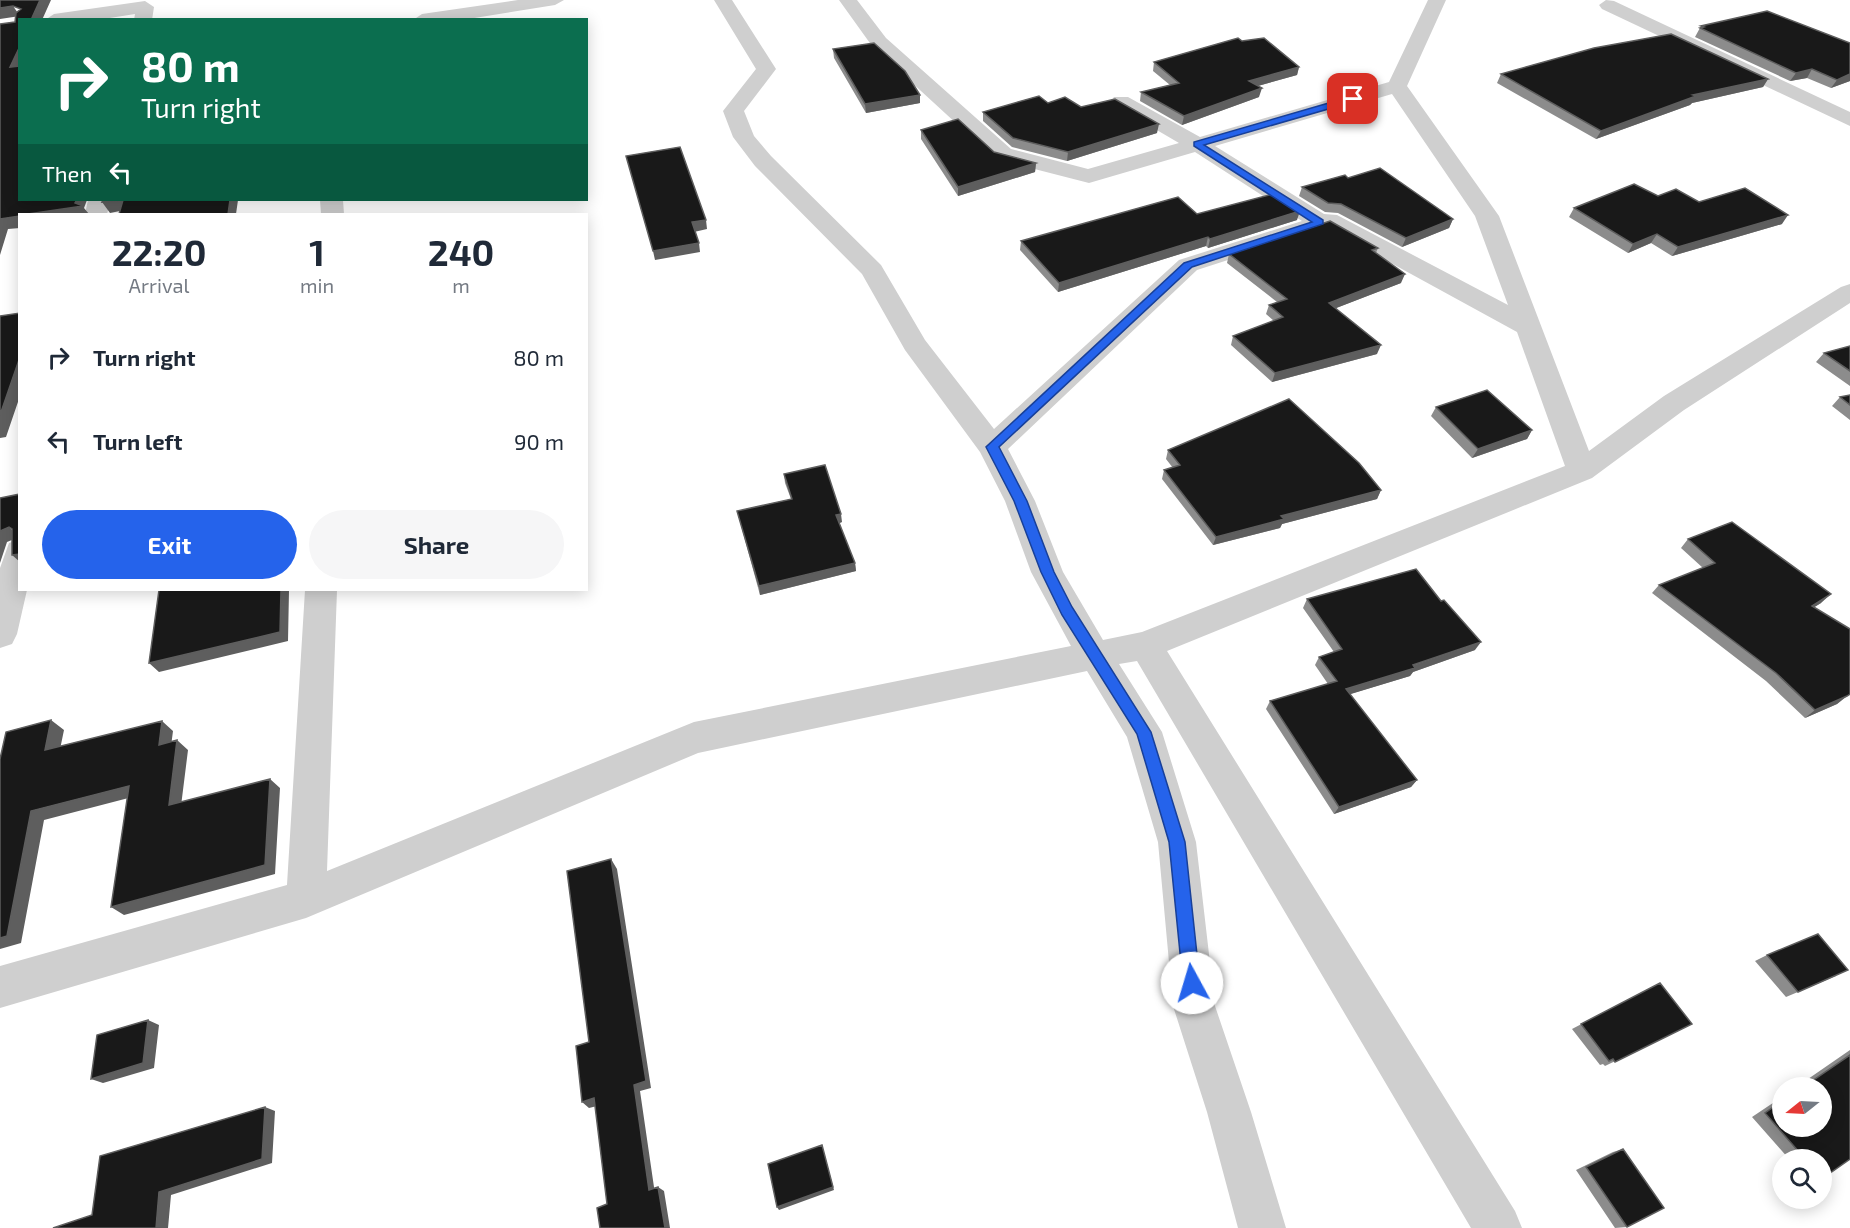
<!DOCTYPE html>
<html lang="en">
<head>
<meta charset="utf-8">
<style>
	:root { --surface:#fff; --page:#f6f6f7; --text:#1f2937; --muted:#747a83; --accent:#2563eb }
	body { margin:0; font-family:"Exo 2",sans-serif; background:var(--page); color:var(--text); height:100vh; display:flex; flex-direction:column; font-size:22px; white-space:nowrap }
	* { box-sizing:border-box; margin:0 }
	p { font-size:20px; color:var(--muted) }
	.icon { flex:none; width:33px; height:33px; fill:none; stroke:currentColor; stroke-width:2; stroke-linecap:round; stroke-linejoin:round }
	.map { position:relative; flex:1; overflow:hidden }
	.drawer { position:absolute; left:18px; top:213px; width:570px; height:378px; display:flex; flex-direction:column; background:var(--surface); border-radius:0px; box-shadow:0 3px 15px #0003 }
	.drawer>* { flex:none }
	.guide { position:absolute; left:18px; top:18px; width:570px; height:183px; border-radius:0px; box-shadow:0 3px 15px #0003; background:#0b6e4f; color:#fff; overflow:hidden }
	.needle { width:39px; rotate:252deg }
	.tools { position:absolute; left:1772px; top:1077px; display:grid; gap:12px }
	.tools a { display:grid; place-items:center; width:60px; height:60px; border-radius:50%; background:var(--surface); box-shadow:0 3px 15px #0003; font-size:30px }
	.pin { position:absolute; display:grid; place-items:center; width:51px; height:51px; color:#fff; margin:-26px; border-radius:12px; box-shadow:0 3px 9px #0006 }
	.me { position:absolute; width:66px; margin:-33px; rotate:354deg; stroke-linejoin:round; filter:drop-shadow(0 0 4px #0008) }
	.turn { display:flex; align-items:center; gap:21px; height:126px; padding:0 24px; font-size:27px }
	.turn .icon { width:78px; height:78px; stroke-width:2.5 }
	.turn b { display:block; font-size:42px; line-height:51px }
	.then { display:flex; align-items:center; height:57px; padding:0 24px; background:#0003; gap:12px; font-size:22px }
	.eta { display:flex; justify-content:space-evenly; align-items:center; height:102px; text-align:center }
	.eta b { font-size:36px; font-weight:700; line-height:42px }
	.action { display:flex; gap:12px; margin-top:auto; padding:12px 24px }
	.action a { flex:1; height:69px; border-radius:36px; background:var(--accent); color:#fff; font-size:24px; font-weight:700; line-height:69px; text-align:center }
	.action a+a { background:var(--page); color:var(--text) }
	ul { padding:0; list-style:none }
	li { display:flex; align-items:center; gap:18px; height:84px; padding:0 24px }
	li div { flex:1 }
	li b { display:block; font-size:22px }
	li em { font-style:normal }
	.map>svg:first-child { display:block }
</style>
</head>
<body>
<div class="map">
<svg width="1850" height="1228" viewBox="0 0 1850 1228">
	<rect width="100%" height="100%" fill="#fff"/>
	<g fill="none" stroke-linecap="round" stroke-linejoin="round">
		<path fill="#cfcfcf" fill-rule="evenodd" d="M518,0H564L555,5L462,20H413L422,14Z
			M714,0H732L776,69L744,111L754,136L771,156L881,265L925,340L994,429L1179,260L1302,221L1195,152L1089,183L995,159L872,46L839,0H857L886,38L1011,149L1088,169L1179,143L1114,105L1111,101L1114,97H1128L1200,137L1389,82L1428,0H1446L1407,86L1499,216L1589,451L1664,396L1841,287L1850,284V303L1684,410L1592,478L1167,651L1515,1211L1522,1228H1471L1137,661L1119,664L1162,732L1196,842L1215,1006L1251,1112L1286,1228H1238L1207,1112L1173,1006L1158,842L1127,737L1087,671L698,753L306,918L0,1008V966L287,885L305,590H337L327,871L694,722L1071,646L1031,572L1005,501L980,452L905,350L862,274L755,166L733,137L723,111L756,69ZM1392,94L1475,216L1508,305L1337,215L1324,214L1215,146ZM1327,228L1517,332L1565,466L1142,632L1103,640L1063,572L1035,501L1008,449L1197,270Z
			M1606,0L1614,1L1850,112V126L1602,9L1599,5Z
			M145,1L154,7L152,20H134L135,14L97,20H45L54,14Z
			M88,200H111L107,214H85Z
			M320,200H343L344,214H321Z
			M20,539V590H27L17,634L12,644L0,648V568L9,543Z"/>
	</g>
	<path fill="#8c8c8c" d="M1701,26L1850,81L1831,88L1807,78L1790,81L1695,37Z
		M1242,41L1299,67L1297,75L1258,86L1259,97L1182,125L1140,101L1141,92L1170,85L1153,71L1154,62Z
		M833,49L920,95V103L866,113L834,58Z
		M1501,74L1768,79L1763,87L1692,103L1690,105L1596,139L1497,83Z
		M1048,103L1081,107L1157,133L1067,161L1012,147L983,121V112Z
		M921,130L994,152L1036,163L1035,172L958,196L921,139Z
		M1348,178L1453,219L1449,228L1402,247L1338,213L1325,212L1299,196L1302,187Z
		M1658,196L1699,202L1782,224L1672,256L1651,243L1628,253L1569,217L1574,208Z
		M1197,214L1297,220L1208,248L1206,246L1058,292L1020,250L1021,241Z
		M1378,248L1376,253L1401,283L1336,308L1377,354L1272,382L1231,345L1233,336L1274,321L1266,314L1269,305L1277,302L1227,263L1229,254Z
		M1850,346V386L1816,362L1824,353Z
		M1850,395V420L1832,406L1840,397Z
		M1436,407L1532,430L1527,439L1472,458L1431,416Z
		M1168,450L1381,490L1377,499L1282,524L1280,528L1213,545L1162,479L1164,470L1173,468L1166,459Z
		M784,474L842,522L839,523L855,563L856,571L760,595L737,511L791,499L785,483Z
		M1688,539L1821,603L1814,607L1847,696L1837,704L1805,718L1766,681L1652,593L1659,585L1703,568L1681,548Z
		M1307,599L1475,650L1413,672L1410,676L1350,694L1417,780L1411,787L1334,814L1266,709L1270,701L1328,684L1315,665L1319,657L1334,652L1303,608Z
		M1767,955L1836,976L1786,997L1755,961Z
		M1660,983L1692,1024L1605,1066L1603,1064L1600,1065L1572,1029Z
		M1850,1050V1159L1821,1179V1160H1790L1752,1117L1782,1097V1126L1821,1088H1795Z
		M1623,1149L1627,1227L1615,1228L1576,1170L1613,1152Z"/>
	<path fill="#5e5e5e" d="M40,0H51L42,20H31Z
		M13,6L20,16L0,19V8Z
		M20,46V71L10,67Z
		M1299,67L1297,75L1247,89L1249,81Z
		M1812,69L1807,78L1790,81L1796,73Z
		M1850,74V81L1831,88L1837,80Z
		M1768,79L1763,87L1692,103L1690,105L1596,139L1601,131L1693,95Z
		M1262,88L1259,97L1182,125L1184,116Z
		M920,95V103L866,113L865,104Z
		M1159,124L1157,133L1067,161L1068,152Z
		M1036,163L1035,172L958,196V187Z
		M77,200H87L84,208L89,214H28L75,203Z
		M120,200H123L130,209L110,213L102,202Z
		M230,200H238L236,214H228Z
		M1300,211L1297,220L1208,248L1210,239Z
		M1788,215L1782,224L1672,256L1678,247Z
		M20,216V228L8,229L0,255V219Z
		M1453,219L1449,228L1402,247L1406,238Z
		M706,220L707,229L694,232L692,222Z
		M1657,234L1651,243L1628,253L1633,244Z
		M1208,237L1206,246L1058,292L1059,283Z
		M699,243L700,252L655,260L653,251Z
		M1405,274L1401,283L1326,312L1329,303Z
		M1381,345L1377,354L1272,382L1275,373Z
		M20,357V396L6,437L0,438V415Z
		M1532,430L1527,439L1472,458L1478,449Z
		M1381,490L1377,499L1282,524L1280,528L1213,545L1216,537L1281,516Z
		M841,514L842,522L837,524L836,515Z
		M9,527L19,537L7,542L0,563V531Z
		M20,554V562L12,555Z
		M855,563L856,571L760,595L759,586Z
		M281,590H289L288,641L159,672L149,663Z
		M1831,594L1821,603L1802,615L1812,606Z
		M1481,642L1475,650L1413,672L1410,676L1341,697L1346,689Z
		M1847,696L1837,704L1805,718L1815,710Z
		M51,720L64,730L58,759L45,750Z
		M162,721L173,731L170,754L159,745Z
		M177,740L188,750L180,814L169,805Z
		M270,779L280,788L275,874L124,915L111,907Z
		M1417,780L1411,787L1334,814L1339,807Z
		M129,786L140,795L44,820L21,943L0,949V938L31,811Z
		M611,859L617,869L651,1088L640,1091L655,1194L649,1190L634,1085Z
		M148,1020L159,1025L154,1068L103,1083L91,1079Z
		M594,1098L601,1105L589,1108L582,1102Z
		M265,1107L275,1111L272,1163L171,1195L168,1228H156L159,1192Z
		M822,1145L834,1190L779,1210L777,1207Z
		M658,1187L664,1191L670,1228H665Z"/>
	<path fill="#191919" stroke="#5e5e5e" stroke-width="1.5" d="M0,0H40L31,20H20V46L10,67L20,66V200H77L75,203L83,206L28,214H20V216L0,219V24L15,22L16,13L21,9L13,6L0,8Z
		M1767,11L1850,43V74L1837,80L1812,69L1796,73L1700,28L1704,27L1701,26Z
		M1671,34L1768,79L1693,95L1696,96L1601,131L1501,74L1594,48Z
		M1238,38L1242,41L1264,38L1299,67L1249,81L1262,88L1184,116L1141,92L1179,83L1154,62Z
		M874,43L905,71L920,95L865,104L833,49Z
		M1039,96L1048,103L1065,97L1081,107L1115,99L1159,124L1068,152L1013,138L983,112Z
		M958,119L994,152L1036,163L958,187L921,130Z
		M680,147L706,220L692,222L699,243L653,251L626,156Z
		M1380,168L1453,219L1406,238L1341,204L1328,203L1302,187L1345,175L1348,178Z
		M1634,184L1658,196L1676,189L1699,202L1745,188L1788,215L1678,247L1657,234L1633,244L1574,208Z
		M1273,194L1300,211L1210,239L1208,237L1059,283L1021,241L1178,197L1197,214Z
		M103,200H120L102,202Z
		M123,200H230L228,214H119Z
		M1330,221L1378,248L1372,250L1405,274L1329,303L1381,345L1275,373L1233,336L1283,317L1269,305L1287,299L1229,254Z
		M20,313V357L0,415V316Z
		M1850,346V371L1824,353Z
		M1487,390L1532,430L1478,449L1436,407Z
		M1850,395V405L1840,397Z
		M1289,399L1359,463L1381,490L1281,516L1284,519L1216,537L1164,470L1180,465L1168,450Z
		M825,465L841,514L836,515L855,563L759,586L737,511L792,499L784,474Z
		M20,494V554L12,555V529L9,527L0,531V498Z
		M1732,522L1831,594L1812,606L1850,629V694L1847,696L1815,710L1776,673L1659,585L1715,563L1688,539Z
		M1416,569L1441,601L1444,600L1481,642L1413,665L1415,668L1346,689L1417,780L1339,807L1270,701L1337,681L1319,657L1342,649L1307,599Z
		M159,590H281L280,632L149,663Z
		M51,720L45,750L162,721L159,745L177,740L169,805L270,779L265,865L111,907L129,786L31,811L7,936L0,938V759L6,732Z
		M611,859L646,1081L634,1085L649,1190L658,1187L665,1228H600L597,1208L607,1204L594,1098L582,1102L576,1046L589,1042L567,871Z
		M1818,934L1848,970L1798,992L1767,955Z
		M1660,983L1692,1024L1615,1062L1613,1059L1609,1061L1581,1024Z
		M148,1020L143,1063L91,1079L97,1035Z
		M1850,1055V1159L1823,1178L1821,1176V1160H1806L1765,1113L1782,1101V1126H1821V1088H1802Z
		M265,1107L262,1159L159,1192L156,1228H53L92,1215L100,1156Z
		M822,1145L833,1187L777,1207L768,1164Z
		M1623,1149L1664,1208L1627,1227L1586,1167Z"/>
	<path fill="#2563eb" stroke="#184099" stroke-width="1.5" d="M1353,96L1356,101L1204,145L1323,220V224L1192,267L999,447L1027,501L1054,572L1072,607L1151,732L1185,842L1200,983L1198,989L1192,991L1185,989L1183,983L1169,842L1137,734L1062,615L1041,572L1014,501L986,447L1184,263L1312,222L1194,146V142Z"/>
</svg>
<div class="tools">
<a><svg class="needle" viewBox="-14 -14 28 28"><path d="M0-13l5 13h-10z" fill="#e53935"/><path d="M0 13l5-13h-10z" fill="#747a83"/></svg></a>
<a><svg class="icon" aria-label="search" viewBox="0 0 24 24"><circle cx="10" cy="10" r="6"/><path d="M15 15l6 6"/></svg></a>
</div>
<div class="pin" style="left:1353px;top:99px;background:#d93025"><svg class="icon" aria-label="arrive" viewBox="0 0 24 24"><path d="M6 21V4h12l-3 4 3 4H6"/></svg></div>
<svg class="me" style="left:1192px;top:983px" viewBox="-20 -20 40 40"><circle r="19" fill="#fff"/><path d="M0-13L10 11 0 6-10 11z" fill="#2563eb"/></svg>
<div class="guide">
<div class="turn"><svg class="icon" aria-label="right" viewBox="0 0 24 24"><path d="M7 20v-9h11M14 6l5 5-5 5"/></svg><div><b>80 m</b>Turn right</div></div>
<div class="then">Then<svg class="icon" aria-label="left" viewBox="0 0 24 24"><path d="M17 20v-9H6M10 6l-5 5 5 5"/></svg></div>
</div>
<section class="drawer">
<div class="eta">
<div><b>22:20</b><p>Arrival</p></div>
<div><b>1</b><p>min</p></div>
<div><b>240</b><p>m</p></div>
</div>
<ul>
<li><svg class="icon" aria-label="right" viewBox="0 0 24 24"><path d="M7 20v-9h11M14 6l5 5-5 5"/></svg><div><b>Turn right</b></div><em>80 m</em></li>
<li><svg class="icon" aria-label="left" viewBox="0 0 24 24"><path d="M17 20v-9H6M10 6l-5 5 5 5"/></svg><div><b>Turn left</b></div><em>90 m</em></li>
</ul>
<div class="action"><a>Exit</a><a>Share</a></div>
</section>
</div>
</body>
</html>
